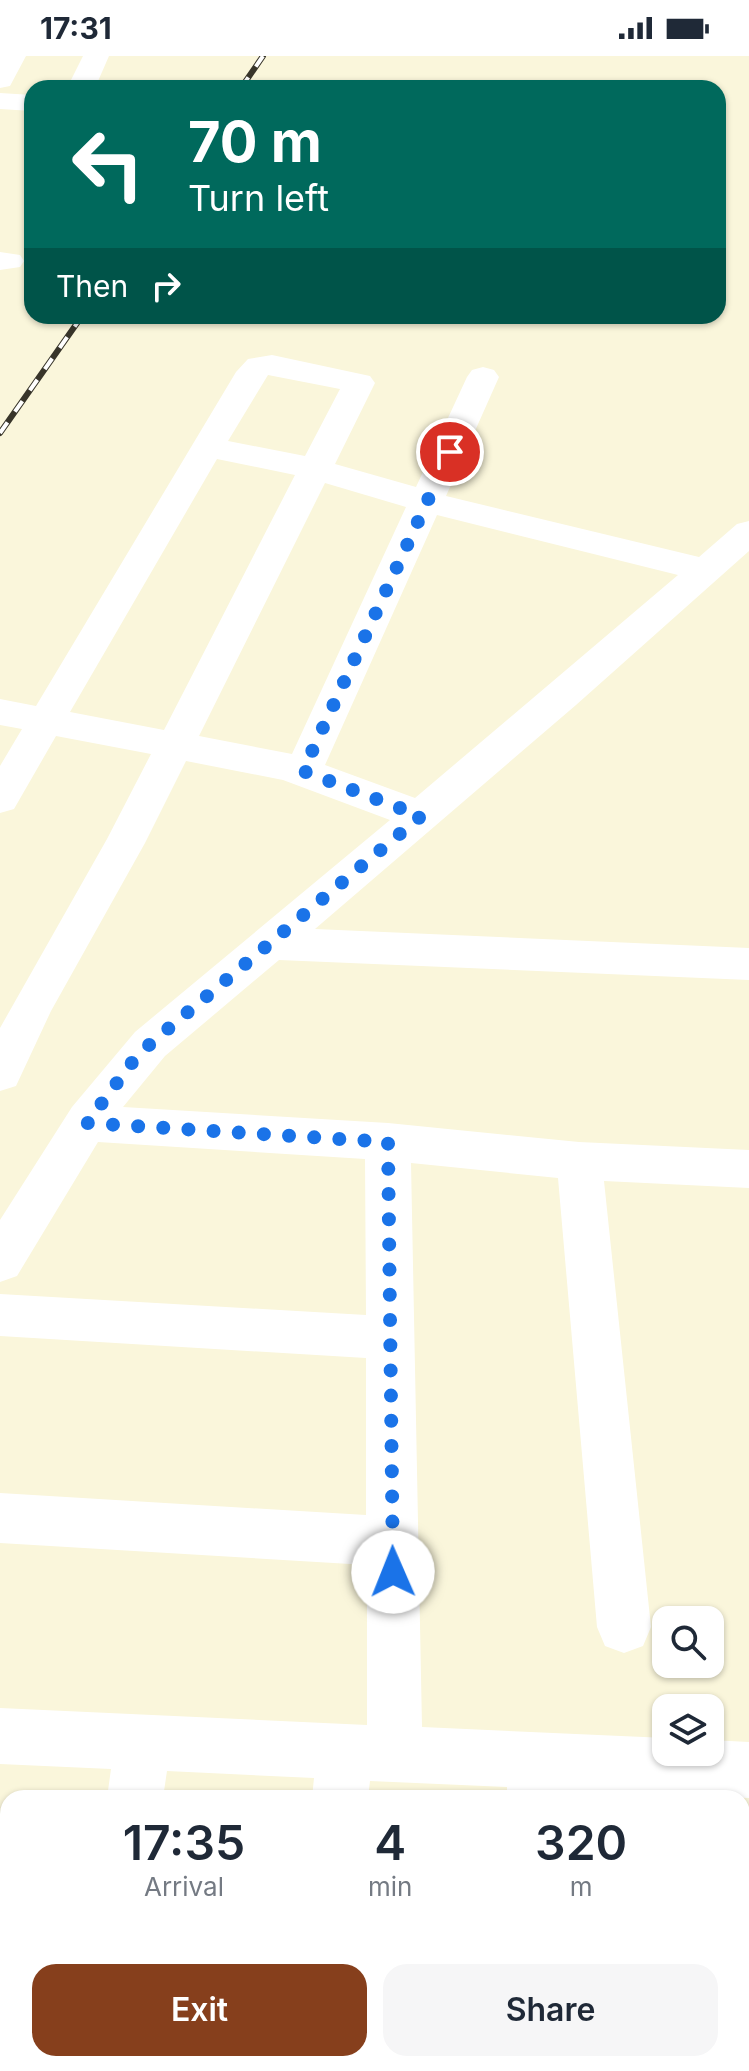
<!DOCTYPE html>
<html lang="en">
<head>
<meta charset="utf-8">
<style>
	:root { --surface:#fff; --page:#f6f6f7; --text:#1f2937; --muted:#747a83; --accent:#863f1c }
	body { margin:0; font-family:Inter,sans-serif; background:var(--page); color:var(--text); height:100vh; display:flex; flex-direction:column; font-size:30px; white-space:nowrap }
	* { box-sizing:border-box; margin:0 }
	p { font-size:26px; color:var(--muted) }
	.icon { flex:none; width:44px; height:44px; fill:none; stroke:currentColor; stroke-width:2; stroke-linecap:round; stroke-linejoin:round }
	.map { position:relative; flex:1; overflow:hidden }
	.panel { position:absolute; left:0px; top:1734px; width:750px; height:282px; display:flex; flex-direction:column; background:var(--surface); border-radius:24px 24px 0 0; box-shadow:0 2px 6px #0004 }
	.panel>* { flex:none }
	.banner { position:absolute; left:24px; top:24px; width:702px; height:244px; border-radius:24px; box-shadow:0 2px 6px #0004; background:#00695c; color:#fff; overflow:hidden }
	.controls { position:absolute; left:652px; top:1550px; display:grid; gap:16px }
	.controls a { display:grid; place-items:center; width:72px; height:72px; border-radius:16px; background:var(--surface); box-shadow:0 2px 6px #0004; font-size:40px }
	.pin { position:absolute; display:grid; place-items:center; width:68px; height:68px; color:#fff; margin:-34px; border:4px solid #fff; border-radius:50%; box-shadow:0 2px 8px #0007 }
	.me { position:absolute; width:88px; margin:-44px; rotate:359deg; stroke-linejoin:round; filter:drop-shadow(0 0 6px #0008) }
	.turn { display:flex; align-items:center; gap:28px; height:168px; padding:0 32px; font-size:36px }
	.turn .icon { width:104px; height:104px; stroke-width:2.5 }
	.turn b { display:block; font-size:56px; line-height:68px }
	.then { display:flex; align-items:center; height:76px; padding:0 32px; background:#0003; gap:16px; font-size:30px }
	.eta { display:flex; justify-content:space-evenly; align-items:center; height:136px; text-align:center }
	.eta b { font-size:48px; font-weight:600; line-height:56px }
	.cta { display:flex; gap:16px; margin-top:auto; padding:16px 32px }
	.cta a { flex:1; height:92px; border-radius:24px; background:var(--accent); color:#fff; font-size:32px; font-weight:600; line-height:92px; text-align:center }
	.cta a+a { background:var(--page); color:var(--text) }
	.status { display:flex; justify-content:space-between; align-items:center; height:56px; padding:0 40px; background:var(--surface); direction:ltr }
	.status svg { height:22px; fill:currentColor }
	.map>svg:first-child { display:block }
</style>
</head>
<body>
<div class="status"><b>17:31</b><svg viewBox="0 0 49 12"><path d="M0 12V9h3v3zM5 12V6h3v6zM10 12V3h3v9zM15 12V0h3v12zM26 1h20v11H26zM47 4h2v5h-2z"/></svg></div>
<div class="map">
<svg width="749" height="2015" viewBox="0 0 749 2015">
	<rect width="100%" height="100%" fill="#faf6db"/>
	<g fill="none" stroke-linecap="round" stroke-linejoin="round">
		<path fill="#fff" fill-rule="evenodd" d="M0,0H26L10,30L0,32Z
			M83,0H109L95,32H67Z
			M0,37L32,39V55L0,53Z
			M0,196L20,199L24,205L20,211L0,214Z
			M272,299L370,320L375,327L335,408L416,431L467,321L472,314L483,311L494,314L499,321L446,440L699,501L737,468L749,465V495L576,649L315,873L749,892V924L279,904L165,1000L123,1051L388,1067L579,1086L749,1094V1132L604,1125L651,1571L643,1590L624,1597L605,1590L597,1571L558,1122L411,1107L422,1671L666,1682V1696H710V1684L749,1686V1742L563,1734V1742H507V1731L370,1725L368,1742H312L314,1722L167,1715L163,1742H107L111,1713L0,1708V1652L367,1669V1509L0,1487V1437L366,1459V1302L0,1280V1238L366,1259L365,1103L98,1086L17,1220L0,1226V1164L72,1051L135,976L390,764L283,724L186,705L145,787L51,955L16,1030L0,1035V972L107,783L151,698L56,680L14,753L0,757V710L22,673L0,669V643L36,650L236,316L248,303ZM268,319L340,333L305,400L228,385ZM217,403L295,419L164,674L70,656ZM325,427L406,451L292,698L199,680ZM437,459L678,519L415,742L325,709Z
			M742,1842L749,1844V2015H718V2008H742Z
			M68,2008H130L129,2015H67Z
			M289,2008H351V2015H289Z
			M504,2008H566V2015H504Z"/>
		<defs>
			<path id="rail" d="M241,32L263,0
				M0,377L82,260"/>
		</defs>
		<use href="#rail" stroke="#38352a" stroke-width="6"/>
		<use href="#rail" stroke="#fff" stroke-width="4" stroke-dasharray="13" stroke-linecap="butt"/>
	</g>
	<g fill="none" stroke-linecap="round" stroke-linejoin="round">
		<path stroke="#1a73e8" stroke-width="14" stroke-dasharray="0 25.2" d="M393,1516L388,1086L87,1067L134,1004L150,988L421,760L303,715L450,396"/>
	</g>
</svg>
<div class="controls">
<a><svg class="icon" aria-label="search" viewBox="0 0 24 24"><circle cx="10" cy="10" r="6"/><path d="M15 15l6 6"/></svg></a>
<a><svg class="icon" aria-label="layers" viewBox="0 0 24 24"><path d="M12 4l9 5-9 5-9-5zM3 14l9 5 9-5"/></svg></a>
</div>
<div class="pin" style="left:450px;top:396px;background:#d93025"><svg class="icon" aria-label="arrive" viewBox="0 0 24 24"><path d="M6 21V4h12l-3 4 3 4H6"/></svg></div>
<svg class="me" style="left:393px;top:1516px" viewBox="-20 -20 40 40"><circle r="19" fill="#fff"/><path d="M0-13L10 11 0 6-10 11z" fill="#1a73e8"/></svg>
<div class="banner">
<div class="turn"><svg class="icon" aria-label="left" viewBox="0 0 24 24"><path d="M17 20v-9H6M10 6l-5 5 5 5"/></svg><div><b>70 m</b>Turn left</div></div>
<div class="then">Then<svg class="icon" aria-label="right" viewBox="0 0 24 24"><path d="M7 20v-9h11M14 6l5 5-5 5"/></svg></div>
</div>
<section class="panel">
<div class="eta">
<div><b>17:35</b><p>Arrival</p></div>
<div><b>4</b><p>min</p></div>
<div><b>320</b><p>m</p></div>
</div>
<div class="cta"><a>Exit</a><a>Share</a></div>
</section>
</div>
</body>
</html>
